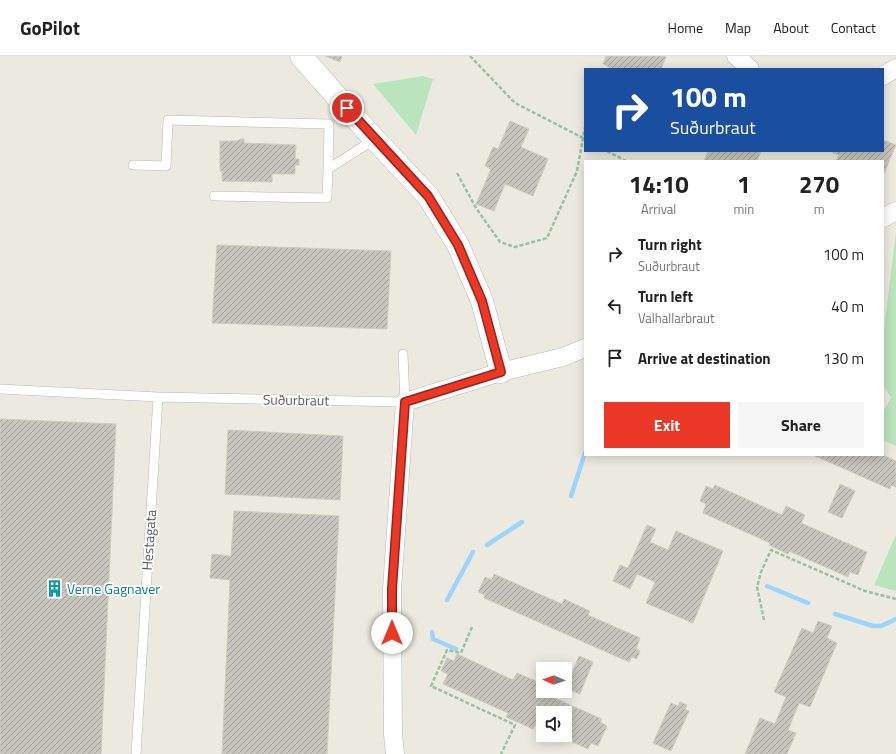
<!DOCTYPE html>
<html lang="en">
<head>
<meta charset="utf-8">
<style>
	:root { --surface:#fff; --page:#f6f6f6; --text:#222; --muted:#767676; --line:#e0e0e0; --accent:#eb3726 }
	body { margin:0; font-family:"Titillium Web",sans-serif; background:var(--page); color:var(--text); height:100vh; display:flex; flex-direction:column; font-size:15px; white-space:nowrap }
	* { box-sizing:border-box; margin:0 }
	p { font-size:13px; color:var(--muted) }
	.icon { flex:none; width:22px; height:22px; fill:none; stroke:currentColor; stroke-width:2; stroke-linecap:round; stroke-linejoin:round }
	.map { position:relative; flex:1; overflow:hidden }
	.sheet { position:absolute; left:584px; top:104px; width:300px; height:296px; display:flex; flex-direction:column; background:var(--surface); border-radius:0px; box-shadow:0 2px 10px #0003 }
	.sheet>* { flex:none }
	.banner { position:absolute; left:584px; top:12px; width:300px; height:84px; border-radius:0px; box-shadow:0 2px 10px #0003; background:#1a4fa0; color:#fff; overflow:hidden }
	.needle { width:26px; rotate:272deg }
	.buttons { position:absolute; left:536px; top:606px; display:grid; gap:8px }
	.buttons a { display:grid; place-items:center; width:36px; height:36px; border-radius:0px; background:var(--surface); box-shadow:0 2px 10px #0003; font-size:20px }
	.pin { position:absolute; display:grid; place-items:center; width:34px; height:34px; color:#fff; margin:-17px; border:2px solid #fff; border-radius:50%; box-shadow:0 1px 4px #0007 }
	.me { position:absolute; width:44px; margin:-22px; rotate:0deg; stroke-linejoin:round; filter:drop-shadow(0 0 3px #0008) }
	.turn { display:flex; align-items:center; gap:14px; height:84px; padding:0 20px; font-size:18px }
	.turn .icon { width:52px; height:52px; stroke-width:2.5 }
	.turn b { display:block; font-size:28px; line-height:34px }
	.eta { display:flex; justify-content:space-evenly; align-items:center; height:68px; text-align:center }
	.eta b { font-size:24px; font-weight:700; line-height:28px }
	.primary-button { display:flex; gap:8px; margin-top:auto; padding:8px 20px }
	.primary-button a { flex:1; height:46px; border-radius:0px; background:var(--accent); color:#fff; font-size:16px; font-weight:700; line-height:46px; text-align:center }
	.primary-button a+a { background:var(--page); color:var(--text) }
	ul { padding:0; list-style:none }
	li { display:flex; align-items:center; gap:12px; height:52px; padding:0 20px }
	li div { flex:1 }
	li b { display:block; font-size:15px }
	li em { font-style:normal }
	header { display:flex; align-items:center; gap:24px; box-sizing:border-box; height:56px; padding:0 20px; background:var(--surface); border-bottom:1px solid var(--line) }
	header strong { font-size:19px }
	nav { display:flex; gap:22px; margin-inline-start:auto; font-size:14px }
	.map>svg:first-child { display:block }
</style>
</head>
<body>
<header>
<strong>GoPilot</strong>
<nav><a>Home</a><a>Map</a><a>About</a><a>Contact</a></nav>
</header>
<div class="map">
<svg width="896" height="698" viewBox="0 0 896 698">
	<defs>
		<pattern id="building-hatch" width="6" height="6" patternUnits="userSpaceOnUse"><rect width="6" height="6" fill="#c6c4bc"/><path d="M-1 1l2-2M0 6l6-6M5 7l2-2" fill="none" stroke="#a4a29c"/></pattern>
	</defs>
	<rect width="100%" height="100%" fill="#ece9df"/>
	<path fill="#bae4bb" d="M423,20L433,23L416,79L373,28Z
		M896,176V390L883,384V356L891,342L883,328V281Z
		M896,479V535L874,529Z"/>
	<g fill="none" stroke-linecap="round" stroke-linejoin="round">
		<path stroke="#9cd3ff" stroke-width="4.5" d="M571,440L585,397
			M487,489L522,466
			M767,530L808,547
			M447,544L473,496
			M835,558L873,570H881L896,563
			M432,576L433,583L456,593"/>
	</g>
	<path fill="url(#building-hatch)" stroke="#d0cbbe" d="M325,0H342L340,6Z
		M606,0H663L666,1L661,13H608L609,11L603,8Z
		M510,65L529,73L521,91L548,103L533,140L505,128L494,155L476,148L491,113L485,110L493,91L498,93Z
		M241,83H244V87L296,89L295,103H299V109H295V118H272V126L222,125V115H220V85H237Z
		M883,84L896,89L883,120V105H836L839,99L833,97V95H883Z
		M708,95H761L757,105H704Z
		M217,189L391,195L387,273L212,267Z
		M0,363L116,368L101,698H0Z
		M228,374L343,380L340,444L225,438Z
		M813,399H883L896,405V431L891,429L890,433Z
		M840,428L855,435L842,462L828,456Z
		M715,429L782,459L786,450L805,459L801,467L867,496L858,519L850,516L848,521L789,495L788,498L769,489L770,487L703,457L706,448L700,445L706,430L713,433Z
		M234,455L339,460L327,698H222L230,524L210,522L212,498L231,500Z
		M647,469L656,473L650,486L668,494L676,475L723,495L693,567L646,547L655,526L637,518L630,533L613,525L620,509L628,512Z
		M494,518L562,548L564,543L590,555L588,559L640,582L636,593L640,595L637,603L632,601L629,606L484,542L485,539L478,536L485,521L492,524Z
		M818,565L832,570L827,582L837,587L810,651L799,647L788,674L796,677L787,698H745L760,662L775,668L786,641L774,636L802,572L813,577Z
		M457,598L513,624L517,617L543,628V635H546L545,638L602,663L600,666L607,670L598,690L591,687L588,693L557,679H565V657H543V673L535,669L533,673L506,661L508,657L443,628L448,618L441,615L447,602L454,605Z
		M579,600L593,606L580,638L566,632Z
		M680,646L687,649L685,654L689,655L671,695L653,687L671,647L678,650Z"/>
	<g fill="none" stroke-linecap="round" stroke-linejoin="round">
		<defs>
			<path id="lane" d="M133,109L166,110L168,64L329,68L328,113
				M214,140L327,142L328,113L375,83
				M0,333L158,341L405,346L403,298
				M136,698L158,341"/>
			<path id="street" d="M736,0L750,13
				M883,20L896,12
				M883,162L896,155
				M395,698L393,678L392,533L405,346L501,316L563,301L585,292"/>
			<path id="secondary" d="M301,0L367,75L428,140L458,189L482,245L501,316"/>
		</defs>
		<use href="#lane" stroke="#b5b8bd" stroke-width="10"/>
		<use href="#street" stroke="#b5b8bd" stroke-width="19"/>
		<use href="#secondary" stroke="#b5b9bf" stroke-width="23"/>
		<path stroke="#93c5a2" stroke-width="2.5" stroke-dasharray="4 2" stroke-linecap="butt" d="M470,0L515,47L585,83
			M607,95L626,105
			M457,117L476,152L500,186L515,191L547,182L577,115L585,71
			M764,564L757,531L761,516L771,494L865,535L896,543
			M472,571L461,597L447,594L431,630L515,669L501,698"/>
		<use href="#lane" stroke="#fff" stroke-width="9"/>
		<use href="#street" stroke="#fff" stroke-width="18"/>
		<use href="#secondary" stroke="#fff" stroke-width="22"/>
	</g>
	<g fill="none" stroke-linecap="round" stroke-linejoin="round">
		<defs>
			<path id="route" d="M347,52L428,140L458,189L482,245L501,316L405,346L392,533V577"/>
		</defs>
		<use href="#route" stroke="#992419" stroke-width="10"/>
		<use href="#route" stroke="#eb3726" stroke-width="7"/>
	</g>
	<defs>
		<symbol id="building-bare" viewBox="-9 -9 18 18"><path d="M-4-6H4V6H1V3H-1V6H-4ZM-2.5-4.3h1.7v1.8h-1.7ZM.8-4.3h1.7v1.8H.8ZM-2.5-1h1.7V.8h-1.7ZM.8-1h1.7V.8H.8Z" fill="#0f9aa8" stroke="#fff" stroke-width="2.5" paint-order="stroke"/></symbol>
	</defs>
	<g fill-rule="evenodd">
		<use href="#building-bare" x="42" y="520" width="25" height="25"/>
	</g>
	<g text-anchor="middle" stroke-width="3.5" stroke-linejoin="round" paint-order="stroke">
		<g font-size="14" fill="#585c61" stroke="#fff">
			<text transform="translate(296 344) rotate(1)" y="5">Suðurbraut</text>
			<text transform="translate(149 484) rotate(-86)" y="5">Hestagata</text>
		</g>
		<g font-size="14" fill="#0d838f" stroke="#fff" text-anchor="start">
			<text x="67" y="538">Verne Gagnaver</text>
		</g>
	</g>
</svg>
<div class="buttons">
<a><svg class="needle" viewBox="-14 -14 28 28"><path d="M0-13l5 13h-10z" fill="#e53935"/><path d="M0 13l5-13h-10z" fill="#767676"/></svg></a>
<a><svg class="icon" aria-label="sound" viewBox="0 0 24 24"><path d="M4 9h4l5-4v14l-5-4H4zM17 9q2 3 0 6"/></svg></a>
</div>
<div class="pin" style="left:347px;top:52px;background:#d93025"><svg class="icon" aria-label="arrive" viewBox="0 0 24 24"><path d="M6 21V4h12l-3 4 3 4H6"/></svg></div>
<svg class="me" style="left:392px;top:577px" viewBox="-20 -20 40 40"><circle r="19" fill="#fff"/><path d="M0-13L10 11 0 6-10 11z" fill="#eb3726"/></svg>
<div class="banner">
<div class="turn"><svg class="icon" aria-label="right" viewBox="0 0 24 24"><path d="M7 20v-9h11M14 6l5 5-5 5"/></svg><div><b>100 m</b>Suðurbraut</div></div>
</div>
<section class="sheet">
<div class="eta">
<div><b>14:10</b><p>Arrival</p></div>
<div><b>1</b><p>min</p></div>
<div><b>270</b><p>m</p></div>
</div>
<ul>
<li><svg class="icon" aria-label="right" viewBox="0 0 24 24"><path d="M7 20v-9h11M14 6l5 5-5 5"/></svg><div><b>Turn right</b><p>Suðurbraut</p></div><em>100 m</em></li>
<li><svg class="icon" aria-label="left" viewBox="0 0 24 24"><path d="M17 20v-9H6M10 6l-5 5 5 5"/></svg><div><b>Turn left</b><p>Valhallarbraut</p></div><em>40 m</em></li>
<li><svg class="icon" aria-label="arrive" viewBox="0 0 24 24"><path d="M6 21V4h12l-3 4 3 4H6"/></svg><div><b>Arrive at destination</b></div><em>130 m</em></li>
</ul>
<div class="primary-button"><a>Exit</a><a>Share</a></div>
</section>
</div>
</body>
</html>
